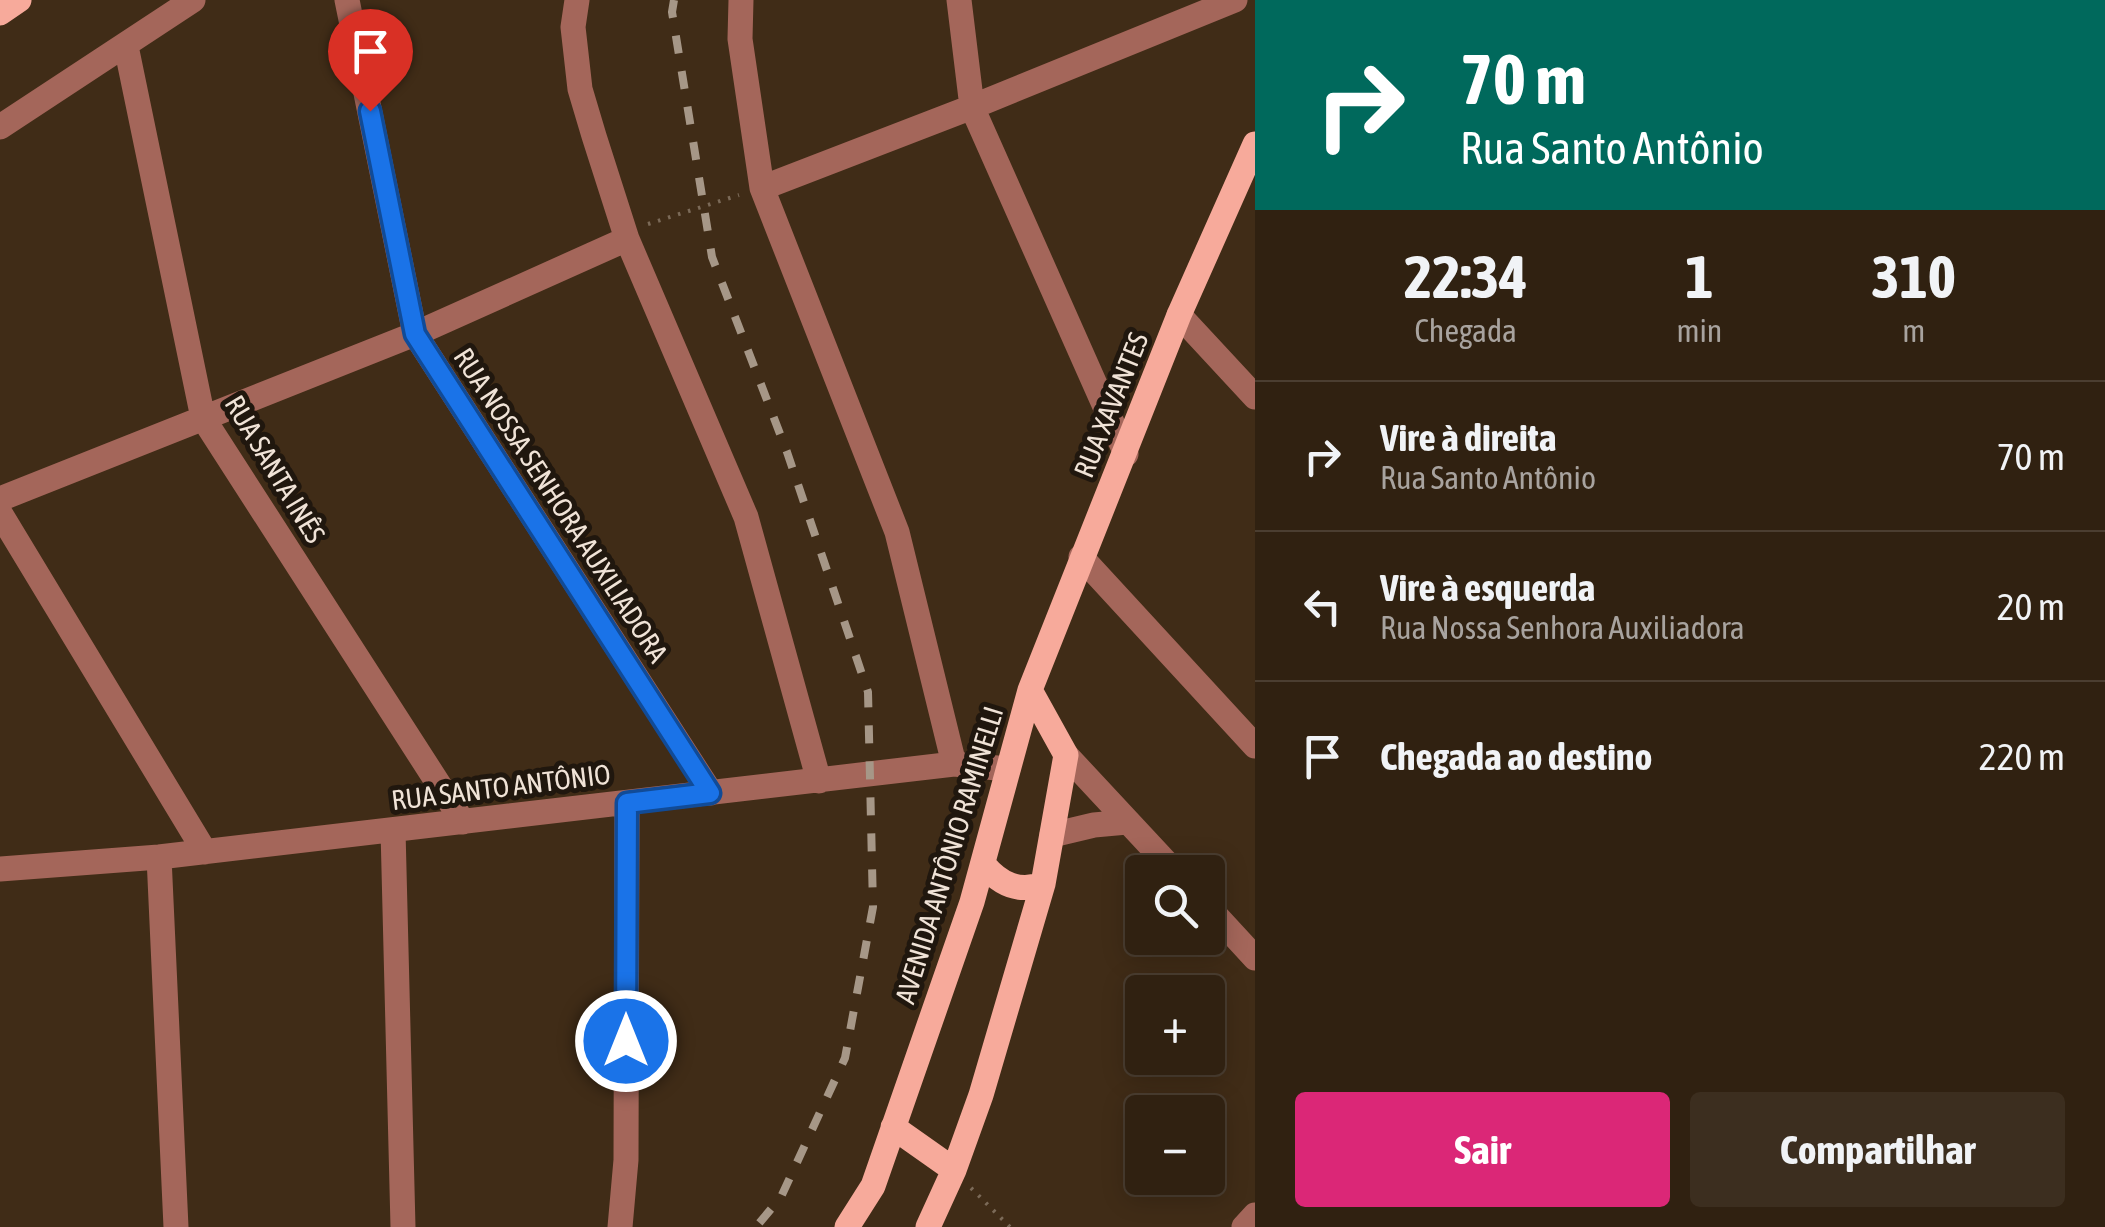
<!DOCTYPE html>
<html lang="pt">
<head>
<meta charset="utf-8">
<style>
	:root { --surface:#302111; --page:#3c2e1f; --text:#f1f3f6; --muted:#a8a39f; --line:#4b3e31; --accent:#db2777 }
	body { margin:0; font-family:"Asap Condensed",sans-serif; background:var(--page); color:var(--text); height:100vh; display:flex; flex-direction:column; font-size:38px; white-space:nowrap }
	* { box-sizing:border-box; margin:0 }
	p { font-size:32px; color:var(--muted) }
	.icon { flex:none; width:55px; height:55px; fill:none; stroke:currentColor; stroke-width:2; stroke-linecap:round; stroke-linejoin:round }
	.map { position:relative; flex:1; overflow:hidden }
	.sheet { display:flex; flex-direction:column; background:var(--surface); width:850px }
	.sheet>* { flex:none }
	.hud { background:#00695c; color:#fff; overflow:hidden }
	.buttons { position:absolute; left:1125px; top:855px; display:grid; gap:20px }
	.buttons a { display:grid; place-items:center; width:100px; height:100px; border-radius:10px; background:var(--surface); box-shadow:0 5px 25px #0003,0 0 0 2px var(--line); font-size:50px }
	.pin { position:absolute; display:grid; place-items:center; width:85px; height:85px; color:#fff; margin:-102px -42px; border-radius:50% 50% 50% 0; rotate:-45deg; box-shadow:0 0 10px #0007 }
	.pin .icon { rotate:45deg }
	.me { position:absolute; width:110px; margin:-55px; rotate:0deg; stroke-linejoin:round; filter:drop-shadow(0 0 8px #0008) }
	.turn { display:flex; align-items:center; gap:35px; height:210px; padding:0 40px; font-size:45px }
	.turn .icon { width:130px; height:130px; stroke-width:2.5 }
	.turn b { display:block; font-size:70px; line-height:85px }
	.eta { display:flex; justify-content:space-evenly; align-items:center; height:170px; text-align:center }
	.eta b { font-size:60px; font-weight:700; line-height:70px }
	.action { display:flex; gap:20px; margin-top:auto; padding:20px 40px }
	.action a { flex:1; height:115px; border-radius:10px; background:var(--accent); color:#fff; font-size:40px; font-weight:700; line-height:115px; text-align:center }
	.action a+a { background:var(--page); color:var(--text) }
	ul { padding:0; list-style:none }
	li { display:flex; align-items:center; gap:30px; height:150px; padding:0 40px; border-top:2px solid var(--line) }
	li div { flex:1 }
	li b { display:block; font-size:38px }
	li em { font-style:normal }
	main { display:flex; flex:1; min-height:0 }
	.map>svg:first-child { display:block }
</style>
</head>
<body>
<main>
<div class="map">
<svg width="1255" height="1227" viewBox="0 0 1255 1227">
	<rect width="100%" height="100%" fill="#402c17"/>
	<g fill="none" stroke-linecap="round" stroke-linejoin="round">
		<path stroke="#7b6a58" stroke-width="4" stroke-dasharray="2.5 8" stroke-linecap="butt" d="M648,224L739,195
			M971,1188L1010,1227"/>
		<path stroke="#a4665a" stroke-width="25" d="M347,0L415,334L711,793
			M577,0L573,27L580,89L594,136L627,239L746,517L819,781
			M741,0L740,39L762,188L897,532L954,764
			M959,0L972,107L1126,454
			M126,46L203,418L463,822
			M0,127L193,0
			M762,188L972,107L1235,0
			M1179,315L1255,397
			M0,499L415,334L627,239
			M0,513L205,852
			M1081,557L1255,746
			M1066,755L1175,872
			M393,830L403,1227
			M1052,835L1094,825L1127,822
			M159,857L176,1227
			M0,869L159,857L954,764L1008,769
			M1208,907L1255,958
			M620,1227L626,1160L627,803
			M1244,1227L1255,1215"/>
		<path stroke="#f7aa9b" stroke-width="25" d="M0,13L19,0
			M984,865C1000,884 1019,893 1043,884
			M893,1127L954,1170
			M847,1227L873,1186L972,902L1030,690L1179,315L1255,144
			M928,1227L954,1170L981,1095L1043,884L1066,755L1030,690"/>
		<path stroke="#a69787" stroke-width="8" stroke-dasharray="18 18" stroke-linecap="butt" d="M674,0L672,12L712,257L787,452L868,692L873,907L845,1058L781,1197L756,1227"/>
	</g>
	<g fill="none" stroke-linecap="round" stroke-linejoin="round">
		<defs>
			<path id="route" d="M370,111L415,334L710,793L627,803L626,1041"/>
		</defs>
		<use href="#route" stroke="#114b97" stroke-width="25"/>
		<use href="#route" stroke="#1a73e8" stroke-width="18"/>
	</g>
	<g text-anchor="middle" stroke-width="10" stroke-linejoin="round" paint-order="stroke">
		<g font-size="28" fill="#f0e3d7" stroke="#20170e">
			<text transform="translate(1111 405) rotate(-68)" y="10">RUA XAVANTES</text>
			<text transform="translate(275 469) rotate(59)" y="10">RUA SANTA INÊS</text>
			<text transform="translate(561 505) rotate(57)" y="10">RUA NOSSA SENHORA AUXILIADORA</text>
			<text transform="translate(501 787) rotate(-7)" y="10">RUA SANTO ANTÔNIO</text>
			<text transform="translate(949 855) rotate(-73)" y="10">AVENIDA ANTÔNIO RAMINELLI</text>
		</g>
	</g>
</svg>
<div class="buttons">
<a><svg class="icon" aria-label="search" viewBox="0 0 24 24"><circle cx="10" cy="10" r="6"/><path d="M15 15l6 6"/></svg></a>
<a>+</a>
<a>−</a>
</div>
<div class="pin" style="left:370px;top:111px;background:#d93025"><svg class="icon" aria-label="arrive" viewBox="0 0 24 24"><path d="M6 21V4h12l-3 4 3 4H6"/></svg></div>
<svg class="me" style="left:626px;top:1041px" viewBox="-20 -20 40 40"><circle r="17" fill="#1a73e8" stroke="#fff" stroke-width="3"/><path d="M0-11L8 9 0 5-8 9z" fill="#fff"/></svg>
</div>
<section class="sheet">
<div class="hud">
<div class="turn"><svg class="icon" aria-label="right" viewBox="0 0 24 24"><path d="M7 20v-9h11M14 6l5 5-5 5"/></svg><div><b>70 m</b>Rua Santo Antônio</div></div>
</div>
<div class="eta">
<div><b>22:34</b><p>Chegada</p></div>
<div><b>1</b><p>min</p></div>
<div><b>310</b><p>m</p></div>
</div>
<ul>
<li><svg class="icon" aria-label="right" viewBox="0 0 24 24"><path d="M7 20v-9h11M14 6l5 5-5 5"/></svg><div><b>Vire à direita</b><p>Rua Santo Antônio</p></div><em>70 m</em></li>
<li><svg class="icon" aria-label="left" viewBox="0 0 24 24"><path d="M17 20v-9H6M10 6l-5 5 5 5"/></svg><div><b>Vire à esquerda</b><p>Rua Nossa Senhora Auxiliadora</p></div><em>20 m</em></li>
<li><svg class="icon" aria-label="arrive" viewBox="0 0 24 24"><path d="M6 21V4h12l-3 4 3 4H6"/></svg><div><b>Chegada ao destino</b></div><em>220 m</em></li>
</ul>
<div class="action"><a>Sair</a><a>Compartilhar</a></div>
</section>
</main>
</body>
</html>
